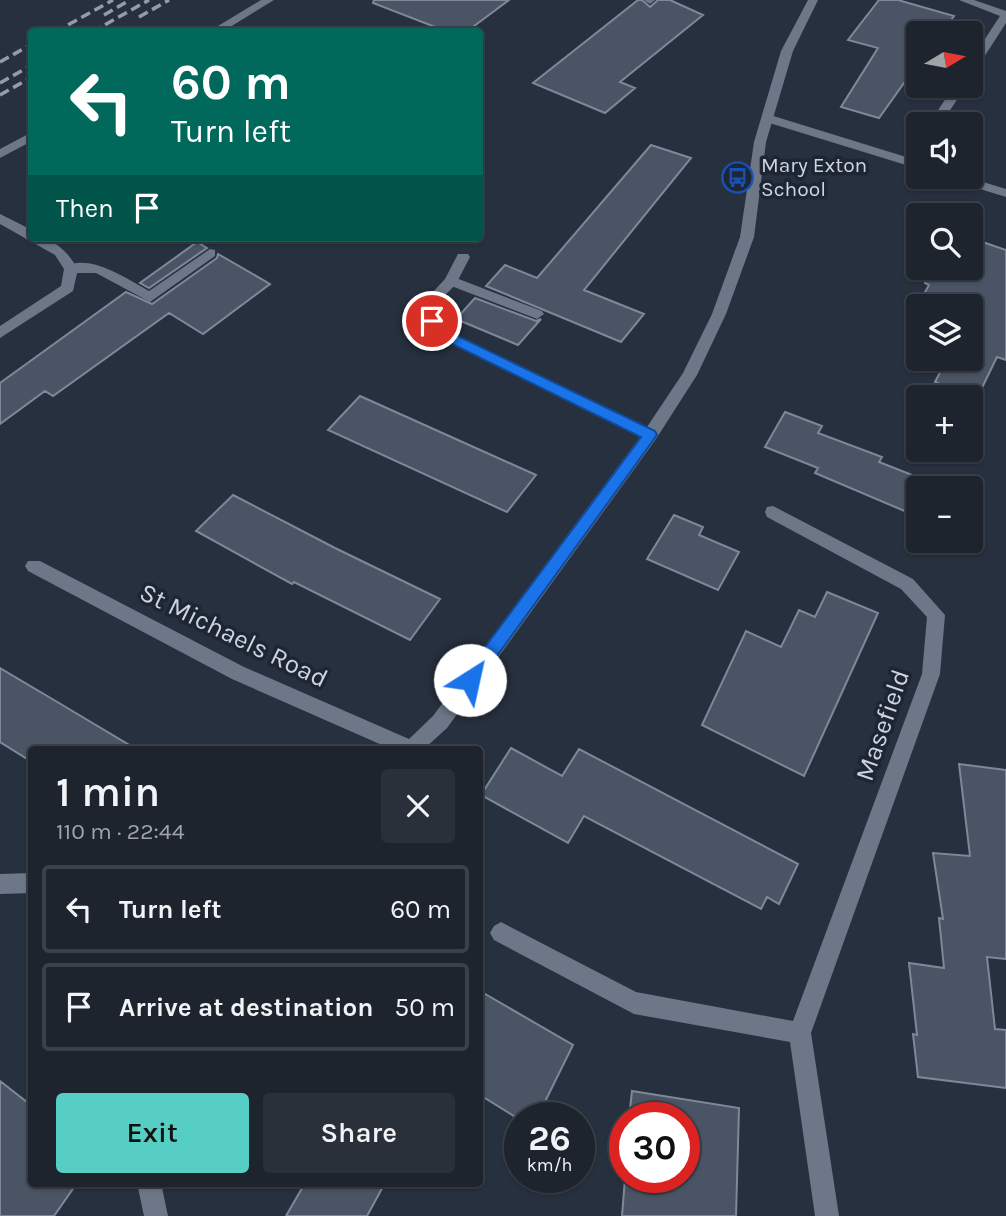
<!DOCTYPE html>
<html lang="en">
<head>
<meta charset="utf-8">
<style>
	:root { --surface:#1d242e; --page:#2a303a; --text:#f1f3f6; --muted:#a0a4aa; --line:#3b414a; --accent:#56cec3 }
	body { margin:0; font-family:Karla,sans-serif; background:var(--page); color:var(--text); height:100vh; display:flex; flex-direction:column; font-size:26px; white-space:nowrap }
	* { box-sizing:border-box; margin:0 }
	p { font-size:23px; color:var(--muted) }
	.icon { flex:none; width:38px; height:38px; fill:none; stroke:currentColor; stroke-width:2; stroke-linecap:round; stroke-linejoin:round }
	.map { position:relative; flex:1; overflow:hidden }
	.sheet { position:absolute; left:28px; top:746px; width:455px; height:441px; display:flex; flex-direction:column; background:var(--surface); border-radius:7px; box-shadow:0 2px 5px #0004,0 0 0 2px var(--line) }
	.sheet>* { flex:none }
	.banner { position:absolute; left:28px; top:28px; width:455px; height:214px; border-radius:7px; box-shadow:0 2px 5px #0004,0 0 0 2px var(--line); background:#00695c; color:#fff; overflow:hidden }
	.needle { width:46px; rotate:80deg }
	.controls { position:absolute; left:906px; top:21px; display:grid; gap:14px }
	.controls a { display:grid; place-items:center; width:77px; height:77px; border-radius:7px; background:var(--surface); box-shadow:0 2px 5px #0004,0 0 0 2px var(--line); font-size:35px }
	.speed { position:absolute; left:504px; top:1102px; display:flex; gap:14px; font-size:35px; font-weight:700; text-align:center }
	.speed>* { display:grid; place-content:center; width:91px; height:91px; border-radius:50%; background:var(--surface); box-shadow:0 2px 5px #0004,0 0 0 2px var(--line); line-height:1 }
	.speed small { font-size:18px; font-weight:400 }
	.speed .limit { border:10px solid #d22; background:#fff; color:#111 }
	.pin { position:absolute; display:grid; place-items:center; width:60px; height:60px; color:#fff; margin:-30px; border:4px solid #fff; border-radius:50%; box-shadow:0 2px 7px #0007 }
	.me { position:absolute; width:77px; margin:-38px; rotate:35deg; stroke-linejoin:round; filter:drop-shadow(0 0 5px #0008) }
	.turn { display:flex; align-items:center; gap:24px; height:147px; padding:0 28px; font-size:32px }
	.turn .icon { width:91px; height:91px; stroke-width:2.5 }
	.turn b { display:block; font-size:49px; line-height:60px }
	.then { display:flex; align-items:center; height:66px; padding:0 28px; background:#0003; gap:14px; font-size:26px }
	.round { display:grid; place-items:center; flex:none; width:74px; height:74px; border-radius:7px; background:var(--page) }
	.headline { display:flex; align-items:center; justify-content:space-between; height:119px; padding:0 28px }
	h1 { font-size:42px; font-weight:600; line-height:52px }
	.primary-button { display:flex; gap:14px; margin-top:auto; padding:14px 28px }
	.primary-button a { flex:1; height:80px; border-radius:7px; background:var(--accent); color:#111; font-size:28px; font-weight:600; line-height:80px; text-align:center }
	.primary-button a+a { background:var(--page); color:var(--text) }
	ul { padding:0; list-style:none }
	li { display:flex; align-items:center; gap:21px; height:88px; margin:0 14px 10px; padding:0 14px; border:4px solid var(--line); border-radius:7px }
	li div { flex:1 }
	li b { display:block; font-size:26px }
	li em { font-style:normal }
	.map>svg:first-child { display:block }
</style>
</head>
<body>
<div class="map">
<svg width="1006" height="1216" viewBox="0 0 1006 1216">
	<rect width="100%" height="100%" fill="#27303e"/>
	<path fill="#4a5464" stroke="#7d8899" stroke-width="2" d="M374,0H509L466,32H448L373,3Z
		M638,0H642L650,7L658,0H670L703,15L620,82L635,88L605,113L533,83Z
		M879,0H898L954,16L941,33H919V62L879,118L841,107L878,48L848,40Z
		M651,145L691,158L584,290L644,314L621,342L486,286L505,265L537,278Z
		M971,238L1006,250V360L997,357L977,398L935,382L947,359H971V306H919V327L908,323L929,285L925,283L933,268H971Z
		M197,242L207,248L149,288L140,283Z
		M218,254L270,284L203,334L169,313L53,396L45,391L0,424V383L126,292L152,304L217,258Z
		M475,298L536,321L541,319L518,345L456,319Z
		M360,396L458,440L536,475L507,512L328,430Z
		M785,412L822,426L818,433L882,457L879,462L930,482L927,488H919V506L914,515L815,473L818,468L765,447Z
		M233,495L335,548L440,599L410,640L294,582L292,584L196,531Z
		M674,515L703,527L699,535L739,552L718,590L647,559Z
		M827,592L878,613L804,776L702,725L746,631L781,647L799,610L815,617Z
		M0,668L59,703L136,749H32V762L0,742Z
		M511,748L562,776L579,749L798,864L779,904L767,897L761,909L584,816L568,843L481,795Z
		M959,764L1006,770V959L987,957L995,1029L1006,1030V1088L918,1077L913,1034L917,1035L909,963L944,968L939,918L943,919L933,853L970,856Z
		M480,991L573,1045L537,1118H517L480,1095Z
		M0,1081L32,1106V1183H77L54,1216H0Z
		M632,1091L739,1108L736,1216H622L625,1178H684V1118H629Z
		M305,1183H385L367,1216H286Z"/>
	<g fill="none" stroke-linecap="round" stroke-linejoin="round">
		<path fill="#6d7788" fill-rule="evenodd" d="M655,0L650,4L645,1V0Z
			M767,114L919,161V169L763,121V115Z
			M949,177H967L1006,189V197L951,180Z
			M210,249L215,250V256L150,302L96,273H71L64,269C85,250 129,280 149,291Z
			M451,276L542,311L544,314L537,319L532,317L446,284L444,281Z"/>
		<path fill="#6d7788" fill-rule="evenodd" d="M261,0H274L222,32H208Z
			M808,0H818L793,51L766,142L754,237L726,314L697,375L656,439L447,728L424,749H391L232,679L28,571L25,566L28,561H40L244,667L409,739L433,716L640,437L436,336L417,309L445,279L458,254H468L470,257L456,284L432,309L446,330L647,427L683,373L712,314L740,237L754,142L781,51Z
			M959,0H974L1006,11V23L975,71L971,72V60L1000,16Z
			M954,86H966L941,124H929Z
			M32,132V141L0,158V149Z
			M0,214L32,230V238C55,238 66,250 78,269L73,291L0,338V326L61,286L64,269L55,255L0,224Z
			M773,506L913,579L945,615L940,674L811,1033L839,1216H815L790,1042L634,1014L494,940L490,933L494,926L501,922L636,992L793,1021L922,674L927,617L901,589L767,517L765,512L767,507Z
			M32,873V893L0,894V874Z
			M137,1183H161L168,1216H144Z"/>
		<path stroke="#959ca7" stroke-width="3.5" stroke-dasharray="10 5" stroke-linecap="butt" d="M104,15L130,0
			M139,17L169,0
			M55,32L113,0
			M92,32L149,0
			M0,62L32,44
			M0,83L32,65
			M0,95L32,77"/>
	</g>
	<path fill="#1a73e8" stroke="#114b97" stroke-width="2" d="M432,316L437,318L445,330L655,431L657,435L476,685L470,687L465,685L462,680L465,674L641,437L436,336L426,321Z"/>
	<defs>
		<symbol id="bus-ring" viewBox="-11 -11 22 22"><circle r="9.5" fill="#1d2634" stroke="#1a4fb4" stroke-width="1.5"/><path d="M-5-6H5V4H4V6H2V4H-2V6H-4V4H-5ZM-3.5-4V0h7V-4ZM-3.5 1.2v1.5H-2V1.2ZM2 1.2v1.5H3.5V1.2Z" fill="#1a4fb4"/></symbol>
	</defs>
	<g fill-rule="evenodd">
		<use href="#bus-ring" x="720" y="160" width="35" height="35"/>
	</g>
	<g text-anchor="middle" stroke-width="7" stroke-linejoin="round" paint-order="stroke">
		<g font-size="21" fill="#cfd4de" stroke="#1d2634" text-anchor="start">
			<text x="761" y="172">Mary Exton<tspan x="761" dy="24">School</tspan></text>
		</g>
		<g font-size="26" fill="#cfd4de" stroke="#1d2634">
			<text transform="translate(234 635) rotate(26)" y="9">St Michaels Road</text>
			<text transform="translate(882 725) rotate(-71)" y="9">Masefield</text>
		</g>
	</g>
</svg>
<div class="controls">
<a><svg class="needle" viewBox="-14 -14 28 28"><path d="M0-13l5 13h-10z" fill="#e53935"/><path d="M0 13l5-13h-10z" fill="#a0a4aa"/></svg></a>
<a><svg class="icon" aria-label="sound" viewBox="0 0 24 24"><path d="M4 9h4l5-4v14l-5-4H4zM17 9q2 3 0 6"/></svg></a>
<a><svg class="icon" aria-label="search" viewBox="0 0 24 24"><circle cx="10" cy="10" r="6"/><path d="M15 15l6 6"/></svg></a>
<a><svg class="icon" aria-label="layers" viewBox="0 0 24 24"><path d="M12 4l9 5-9 5-9-5zM3 14l9 5 9-5"/></svg></a>
<a>+</a>
<a>−</a>
</div>
<div class="speed"><div>26<small>km/h</small></div><div class="limit">30</div></div>
<div class="pin" style="left:432px;top:321px;background:#d93025"><svg class="icon" aria-label="arrive" viewBox="0 0 24 24"><path d="M6 21V4h12l-3 4 3 4H6"/></svg></div>
<svg class="me" style="left:470px;top:680px" viewBox="-20 -20 40 40"><circle r="19" fill="#fff"/><path d="M0-13L10 11 0 6-10 11z" fill="#1a73e8"/></svg>
<div class="banner">
<div class="turn"><svg class="icon" aria-label="left" viewBox="0 0 24 24"><path d="M17 20v-9H6M10 6l-5 5 5 5"/></svg><div><b>60 m</b>Turn left</div></div>
<div class="then">Then<svg class="icon" aria-label="arrive" viewBox="0 0 24 24"><path d="M6 21V4h12l-3 4 3 4H6"/></svg></div>
</div>
<section class="sheet">
<div class="headline"><div><h1>1 min</h1><p>110 m · 22:44</p></div><a class="round"><svg class="icon" aria-label="close" viewBox="0 0 24 24"><path d="M6 6l12 12M18 6L6 18"/></svg></a></div>
<ul>
<li><svg class="icon" aria-label="left" viewBox="0 0 24 24"><path d="M17 20v-9H6M10 6l-5 5 5 5"/></svg><div><b>Turn left</b></div><em>60 m</em></li>
<li><svg class="icon" aria-label="arrive" viewBox="0 0 24 24"><path d="M6 21V4h12l-3 4 3 4H6"/></svg><div><b>Arrive at destination</b></div><em>50 m</em></li>
</ul>
<div class="primary-button"><a>Exit</a><a>Share</a></div>
</section>
</div>
</body>
</html>
